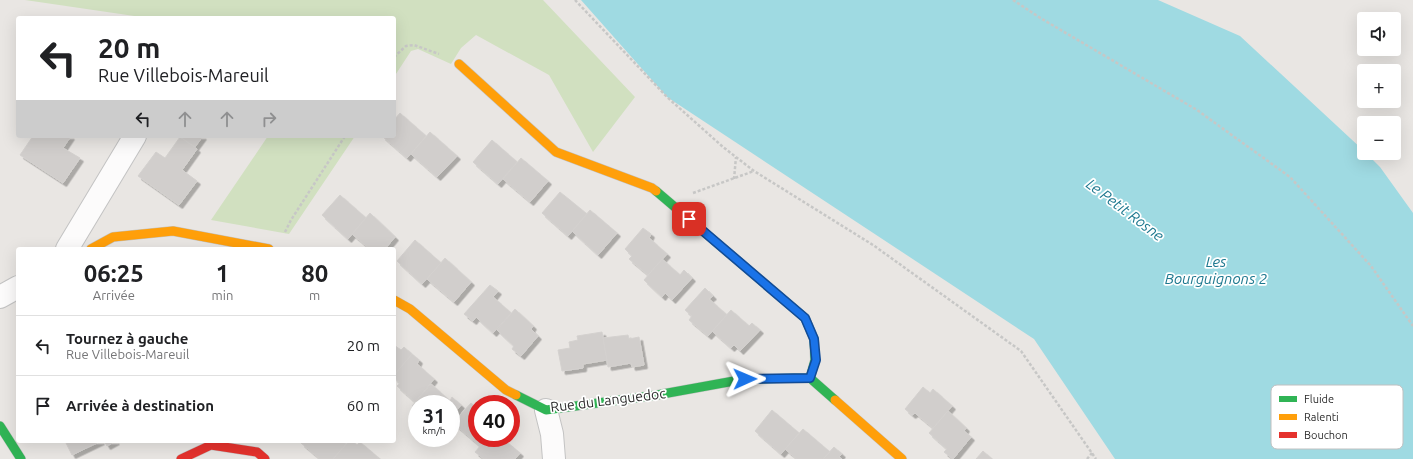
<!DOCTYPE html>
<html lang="fr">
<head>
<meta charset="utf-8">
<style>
	:root { --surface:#fff; --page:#f2f2f2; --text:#202124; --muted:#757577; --line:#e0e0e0 }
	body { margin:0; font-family:Ubuntu,sans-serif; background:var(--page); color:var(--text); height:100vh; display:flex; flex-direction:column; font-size:15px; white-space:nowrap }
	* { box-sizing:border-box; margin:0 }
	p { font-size:13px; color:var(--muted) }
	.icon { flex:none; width:22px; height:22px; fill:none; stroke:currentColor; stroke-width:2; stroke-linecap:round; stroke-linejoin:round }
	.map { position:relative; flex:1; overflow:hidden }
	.side { position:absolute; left:16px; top:247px; width:380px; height:196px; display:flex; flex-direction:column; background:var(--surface); border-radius:4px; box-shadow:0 4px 16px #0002 }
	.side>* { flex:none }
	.hud { position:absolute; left:16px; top:16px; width:380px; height:122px; border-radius:4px; box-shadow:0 4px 16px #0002; background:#fff; color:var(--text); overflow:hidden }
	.fabs { position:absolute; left:1357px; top:12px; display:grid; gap:8px }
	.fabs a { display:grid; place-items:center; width:44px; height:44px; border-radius:4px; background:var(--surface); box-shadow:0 4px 16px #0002; font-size:20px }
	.speed { position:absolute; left:408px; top:395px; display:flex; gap:8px; font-size:20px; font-weight:700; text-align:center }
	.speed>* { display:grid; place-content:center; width:52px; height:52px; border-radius:50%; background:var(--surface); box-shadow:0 4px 16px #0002; line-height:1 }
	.speed small { font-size:10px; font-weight:400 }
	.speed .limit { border:6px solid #d22; background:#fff; color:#111 }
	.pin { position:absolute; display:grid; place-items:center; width:34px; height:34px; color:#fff; margin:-17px; border-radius:8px; box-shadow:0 2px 6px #0006 }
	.me { position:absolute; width:44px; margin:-22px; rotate:89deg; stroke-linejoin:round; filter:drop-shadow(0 0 3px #0008) }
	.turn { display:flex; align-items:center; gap:14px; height:84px; padding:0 16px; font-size:18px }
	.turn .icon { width:52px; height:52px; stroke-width:2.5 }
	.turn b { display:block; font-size:28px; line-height:34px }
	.lanes { display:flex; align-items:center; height:38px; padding:0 16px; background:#0003; justify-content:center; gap:20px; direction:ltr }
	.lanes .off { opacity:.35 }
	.eta { display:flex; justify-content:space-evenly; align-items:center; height:68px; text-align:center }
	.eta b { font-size:24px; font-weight:700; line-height:28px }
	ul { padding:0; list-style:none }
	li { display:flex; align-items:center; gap:12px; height:60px; padding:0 16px; border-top:1px solid var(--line) }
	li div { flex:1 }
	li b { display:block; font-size:15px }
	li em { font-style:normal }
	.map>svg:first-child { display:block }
</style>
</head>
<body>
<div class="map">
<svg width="1413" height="459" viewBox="0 0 1413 459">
	<defs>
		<filter id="shadow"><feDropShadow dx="3.5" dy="3.5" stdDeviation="0" flood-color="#0004"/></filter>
	</defs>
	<rect width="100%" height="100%" fill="#e9e6e3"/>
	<path fill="#d1e0c0" d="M25,0H543L635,97L593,152L549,75L476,35L461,48L451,64L418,49L411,51L394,77V18H148Z
		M268,136H355L289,234L211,220Z"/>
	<path fill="#9fdae2" d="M581,0H1158L1240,36L1364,151V153H1366L1380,167L1413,213V459H1115L1034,339L667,97Z"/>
	<path fill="#d1cecc" stroke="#d4d1cf" filter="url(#shadow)" d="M400,113L426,136L407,158L382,136H394V120Z
		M430,132L457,156L437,177L411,154Z
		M33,136H71L63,148L80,158L63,183L20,155Z
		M179,136H203L195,147Z
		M180,137L197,149L182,170L197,181L179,205L138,176L156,152L165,158Z
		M492,140L517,162L498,184L473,162Z
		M521,158L548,181L530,202L503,179Z
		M560,192L587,214L568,236L542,213Z
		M340,195L366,218L348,239L322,215Z
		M590,210L617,233L598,255L572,231Z
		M370,213L395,237L385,249H370L352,234Z
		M643,228L651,234L649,238L667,254L648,275L629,259L632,256L625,249Z
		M415,240L441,263L422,284L397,261Z
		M445,258L471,282L454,302L427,279Z
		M662,259L680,275L684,270L692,278L672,300L665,293L662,297L644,280Z
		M490,285L498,291L493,297L511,313L493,333L476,317L473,321L464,314Z
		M705,288L713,296L709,299L727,315L708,336L689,320L692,316L685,310Z
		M515,309L533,326L531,329L538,336L521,356L512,349L514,346L497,330Z
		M731,310L749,326L752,323L760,330L740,351L734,345L731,348L712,331Z
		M602,332L607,360L583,364V368L562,371L558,350L570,348L569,342L578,340L577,336Z
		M628,335L629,339L639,337L644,365L632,367L631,363L608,367L603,338Z
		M394,345L401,350L404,347L412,354L394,375Z
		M412,354L419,360L417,364L434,379L415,402L397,386L400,383L394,378V375Z
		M431,384L450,401L452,397L461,405L451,417V404H417V410L412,406Z
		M923,387L930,393L933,389L952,406L933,428L915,413L912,415L905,409Z
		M471,403L477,408V438H487L480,446L453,423Z
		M772,410L799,433L781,454L755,431Z
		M948,411L966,428L964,431L971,437L953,459L944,452L947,449L929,433Z
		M803,429L830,452L823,459H797L785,449Z
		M487,438H502L520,453L515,459H484L475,452Z
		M65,441H101L72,455Z
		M104,441H116L107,446Z
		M303,441H342L346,444L333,459H320L301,443Z
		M349,441H352L357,445L360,442L380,459H333Z
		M834,447L842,454L839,457L842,459H823Z
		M983,451L992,459H976Z"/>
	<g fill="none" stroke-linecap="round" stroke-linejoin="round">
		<defs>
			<path id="street" d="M67,249L135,136
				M0,297L18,287
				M546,410L552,434L554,459"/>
			<path id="fast" d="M656,191L805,318L814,339L815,360L810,378L835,400
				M516,395L546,410L657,395L745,379L810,378
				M0,426L21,459"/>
			<path id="slow" d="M459,64L556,152L652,188L656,191
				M91,249L113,237L173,231L269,249
				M394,300L410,309L506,390L516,395
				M835,400L902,459"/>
			<path id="jam" d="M181,459L211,445L257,452L265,459"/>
		</defs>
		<use href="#street" stroke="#c3c3c3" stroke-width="24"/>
		<use href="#fast" stroke="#c3c3c3" stroke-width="10"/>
		<use href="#slow" stroke="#c3c3c3" stroke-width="10"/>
		<use href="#jam" stroke="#c3c3c3" stroke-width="10"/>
		<path stroke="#c7c7c6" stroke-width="2.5" stroke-dasharray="3 2" stroke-linecap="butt" d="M575,0L667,97L723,147L754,171L873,245L1021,351L1096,459
			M1013,0L1042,19L1197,110L1290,177L1371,266L1413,326
			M394,57L406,46L414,45L439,54
			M734,179L736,157
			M693,193L754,171
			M285,232L291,220L345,136
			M1087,459L1092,453"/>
		<use href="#street" stroke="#fcfbfb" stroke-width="22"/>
		<use href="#fast" stroke="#30b455" stroke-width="9"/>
		<use href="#slow" stroke="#ff9f0a" stroke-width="9"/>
		<use href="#jam" stroke="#e5322d" stroke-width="9"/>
	</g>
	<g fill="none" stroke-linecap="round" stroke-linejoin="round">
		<defs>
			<path id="route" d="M689,219L805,318L814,339L815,350L816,360L810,378L745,379"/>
		</defs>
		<use href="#route" stroke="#114b97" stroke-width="10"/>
		<use href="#route" stroke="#1a73e8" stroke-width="7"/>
	</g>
	<g text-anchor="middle" stroke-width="3.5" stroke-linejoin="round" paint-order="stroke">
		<g font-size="14" fill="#2c2c2c" stroke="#fff">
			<text transform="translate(608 400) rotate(-7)" y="5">Rue du Languedoc</text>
		</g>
		<g font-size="15" font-style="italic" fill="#1d788f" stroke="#fff">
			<text transform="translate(1125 210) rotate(37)" y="5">Le Petit Rosne</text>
			<text x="1216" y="267">Les<tspan x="1216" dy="17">Bourguignons 2</tspan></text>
		</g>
	</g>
	<rect x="1271" y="385" width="132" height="64" rx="6" fill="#fff" stroke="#c0c0c0" stroke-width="1"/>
	<rect x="1279" y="396" width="18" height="6" fill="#30b455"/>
	<rect x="1279" y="414" width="18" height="6" fill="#ff9f0a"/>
	<rect x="1279" y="432" width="18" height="6" fill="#e5322d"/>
	<g font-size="11" fill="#2c2c2c">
		<text x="1304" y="403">Fluide</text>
		<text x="1304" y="421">Ralenti</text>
		<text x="1304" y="439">Bouchon</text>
	</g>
</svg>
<div class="fabs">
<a><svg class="icon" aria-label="sound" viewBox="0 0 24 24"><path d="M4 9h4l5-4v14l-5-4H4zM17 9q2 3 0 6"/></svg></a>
<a>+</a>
<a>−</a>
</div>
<div class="speed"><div>31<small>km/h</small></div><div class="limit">40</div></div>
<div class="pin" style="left:689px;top:219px;background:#d93025"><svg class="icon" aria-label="arrive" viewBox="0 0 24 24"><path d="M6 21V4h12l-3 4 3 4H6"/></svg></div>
<svg class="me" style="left:745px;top:379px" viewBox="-20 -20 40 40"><path d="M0-17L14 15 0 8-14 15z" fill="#1a73e8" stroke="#fff" stroke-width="4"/></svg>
<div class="hud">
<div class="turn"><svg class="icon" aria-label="left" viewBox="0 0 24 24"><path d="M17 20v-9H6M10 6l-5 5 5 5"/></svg><div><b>20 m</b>Rue Villebois-Mareuil</div></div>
<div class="lanes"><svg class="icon" aria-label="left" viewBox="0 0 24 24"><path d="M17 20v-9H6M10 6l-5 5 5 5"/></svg><svg class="icon off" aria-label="ahead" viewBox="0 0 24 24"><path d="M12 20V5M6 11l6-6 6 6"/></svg><svg class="icon off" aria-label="ahead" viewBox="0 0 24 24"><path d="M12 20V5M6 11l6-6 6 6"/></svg><svg class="icon off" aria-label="right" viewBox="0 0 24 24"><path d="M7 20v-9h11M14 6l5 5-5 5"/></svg></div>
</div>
<section class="side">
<div class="eta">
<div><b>06:25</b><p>Arrivée</p></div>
<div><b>1</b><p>min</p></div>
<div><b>80</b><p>m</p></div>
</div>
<ul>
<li><svg class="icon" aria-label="left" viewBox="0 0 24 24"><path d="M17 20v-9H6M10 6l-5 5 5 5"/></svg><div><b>Tournez à gauche</b><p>Rue Villebois-Mareuil</p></div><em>20 m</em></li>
<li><svg class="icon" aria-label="arrive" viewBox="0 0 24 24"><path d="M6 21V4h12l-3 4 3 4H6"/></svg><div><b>Arrivée à destination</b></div><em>60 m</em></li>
</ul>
</section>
</div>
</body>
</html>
